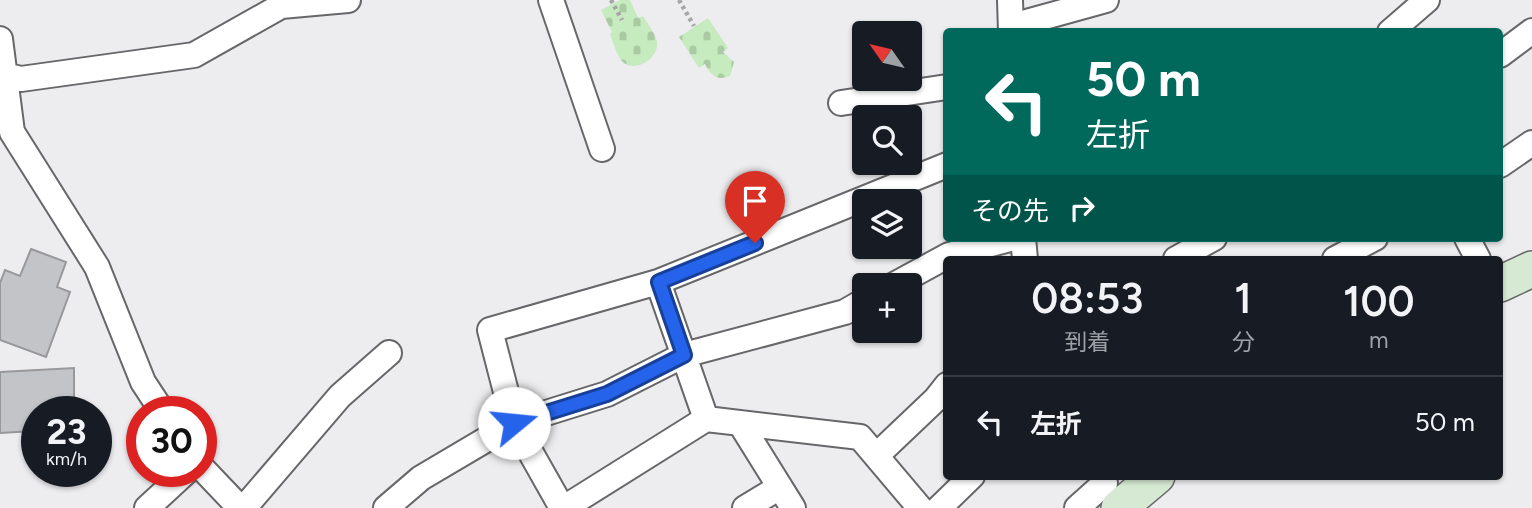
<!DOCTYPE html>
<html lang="ja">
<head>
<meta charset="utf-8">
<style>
	:root { --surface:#171b24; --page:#242831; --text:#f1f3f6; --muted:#9ea1a6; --line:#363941 }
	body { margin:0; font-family:Figtree,"Noto Sans JP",sans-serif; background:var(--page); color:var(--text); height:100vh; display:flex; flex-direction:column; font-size:26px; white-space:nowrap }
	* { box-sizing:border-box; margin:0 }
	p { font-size:23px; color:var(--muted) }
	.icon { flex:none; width:38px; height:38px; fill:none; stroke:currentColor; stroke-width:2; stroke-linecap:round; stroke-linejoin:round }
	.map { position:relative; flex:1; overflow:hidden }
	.panel { position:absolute; left:943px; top:256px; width:560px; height:224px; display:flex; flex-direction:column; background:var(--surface); border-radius:7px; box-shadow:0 2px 5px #0004 }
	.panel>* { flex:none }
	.top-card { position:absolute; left:943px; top:28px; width:560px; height:214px; border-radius:7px; box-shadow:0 2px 5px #0004; background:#00695c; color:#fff; overflow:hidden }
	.needle { width:46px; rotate:304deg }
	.controls { position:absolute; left:852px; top:21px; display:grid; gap:14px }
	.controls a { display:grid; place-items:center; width:70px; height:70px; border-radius:7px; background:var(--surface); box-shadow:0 2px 5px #0004; font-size:35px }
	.speed { position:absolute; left:21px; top:396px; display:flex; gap:14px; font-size:35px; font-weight:700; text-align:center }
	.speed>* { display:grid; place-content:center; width:91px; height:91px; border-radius:50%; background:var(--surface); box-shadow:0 2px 5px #0004; line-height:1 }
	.speed small { font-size:18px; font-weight:400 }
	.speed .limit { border:10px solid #d22; background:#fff; color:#111 }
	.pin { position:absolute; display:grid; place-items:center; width:60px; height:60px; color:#fff; margin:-72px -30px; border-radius:50% 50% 50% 0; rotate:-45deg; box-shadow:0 0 7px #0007 }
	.pin .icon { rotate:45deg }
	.me { position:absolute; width:77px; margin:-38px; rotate:73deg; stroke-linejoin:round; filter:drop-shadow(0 0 5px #0008) }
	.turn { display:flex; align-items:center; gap:24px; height:147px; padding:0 28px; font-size:32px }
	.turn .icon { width:91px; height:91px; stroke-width:2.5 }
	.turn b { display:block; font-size:49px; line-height:60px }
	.then { display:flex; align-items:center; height:66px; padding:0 28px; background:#0003; gap:14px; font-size:26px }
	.eta { display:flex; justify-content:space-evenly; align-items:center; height:119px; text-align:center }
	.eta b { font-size:42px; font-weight:600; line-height:49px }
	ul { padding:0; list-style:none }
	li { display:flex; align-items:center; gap:21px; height:91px; padding:0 28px; border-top:2px solid var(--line) }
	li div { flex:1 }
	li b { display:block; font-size:26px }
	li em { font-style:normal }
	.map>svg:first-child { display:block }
</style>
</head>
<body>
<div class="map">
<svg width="1532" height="508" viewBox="0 0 1532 508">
	<defs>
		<pattern id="cemetery-stones" width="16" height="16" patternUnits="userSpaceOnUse" patternTransform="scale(1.75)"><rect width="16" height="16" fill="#c5ebbe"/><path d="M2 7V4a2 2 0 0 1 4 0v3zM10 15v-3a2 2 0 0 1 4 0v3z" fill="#a9caa3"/></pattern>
	</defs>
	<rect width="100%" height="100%" fill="#ededf0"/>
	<path fill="url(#cemetery-stones)" d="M620,0H630L638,18L643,16C647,23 655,33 657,41C660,59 633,75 621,60C616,53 613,42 610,34L612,32L601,10Z
		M708,18L728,48L723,52L734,62L730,76C717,81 711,76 705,64L699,68L679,37Z"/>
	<path fill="#c3c4c7" stroke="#98989b" stroke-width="2" d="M31,249L66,262L57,287L70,292L46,357L0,340V283L5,270L20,276Z
		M74,368V411H37V418H33V431L0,433V372Z"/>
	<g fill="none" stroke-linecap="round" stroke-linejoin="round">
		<defs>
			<path id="street" d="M551,0L602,149
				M1010,0L1011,32
				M1012,26L1106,0
				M1390,32L1427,0
				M0,39L12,132L97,267L143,382L162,411
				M1500,55L1532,31
				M0,74L21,79L194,55L281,6L348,0
				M841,103L947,87
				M1500,165L1532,143
				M1023,238L1025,259
				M1467,238L1478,259
				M1176,259L1214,238
				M1335,259L1375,238
				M658,282L706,419L860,437L920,508
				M894,285L949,255L1014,238
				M740,423L793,508
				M876,456L936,399L947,385
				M201,467L240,508
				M147,508L187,471
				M244,508L340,396L389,353
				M386,508L421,478L514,423L607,394L684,355L845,312L864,301
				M562,508L514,423L490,330L658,282L947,165
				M564,508L706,419
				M745,508L780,487
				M939,508L972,476
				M1077,508L1105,483"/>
			<path id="secondary" d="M1500,284L1532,269
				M1119,508L1157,476"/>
		</defs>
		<use href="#street" stroke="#67676a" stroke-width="28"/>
		<use href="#secondary" stroke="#67676a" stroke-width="38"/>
		<path stroke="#a6a6a9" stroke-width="4.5" stroke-dasharray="3.5 3.5" stroke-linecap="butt" d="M611,0L622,20
			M679,0L694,26"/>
		<use href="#street" stroke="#fff" stroke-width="24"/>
		<use href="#secondary" stroke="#d6e9d3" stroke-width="35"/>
	</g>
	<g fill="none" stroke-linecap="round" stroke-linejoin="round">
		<defs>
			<path id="route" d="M514,423L607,394L684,355L659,282L755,243"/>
		</defs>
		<use href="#route" stroke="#184099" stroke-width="18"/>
		<use href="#route" stroke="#2563eb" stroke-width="12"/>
	</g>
</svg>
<div class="controls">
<a><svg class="needle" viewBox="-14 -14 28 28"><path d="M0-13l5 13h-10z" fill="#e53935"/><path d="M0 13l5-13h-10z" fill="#9ea1a6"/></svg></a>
<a><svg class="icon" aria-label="search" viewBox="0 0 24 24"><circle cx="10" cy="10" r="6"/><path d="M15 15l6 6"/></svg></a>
<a><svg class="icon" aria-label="layers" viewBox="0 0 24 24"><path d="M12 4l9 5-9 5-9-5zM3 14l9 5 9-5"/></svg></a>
<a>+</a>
</div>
<div class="speed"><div>23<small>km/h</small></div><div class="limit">30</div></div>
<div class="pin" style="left:755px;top:243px;background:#d93025"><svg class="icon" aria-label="arrive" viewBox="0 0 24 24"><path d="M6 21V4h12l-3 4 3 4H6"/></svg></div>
<svg class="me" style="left:514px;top:423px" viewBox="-20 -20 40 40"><circle r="19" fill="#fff"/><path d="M0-13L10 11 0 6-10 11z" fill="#2563eb"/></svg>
<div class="top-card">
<div class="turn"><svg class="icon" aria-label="left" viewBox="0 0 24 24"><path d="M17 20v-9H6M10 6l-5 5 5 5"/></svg><div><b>50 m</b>左折</div></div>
<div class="then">その先<svg class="icon" aria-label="right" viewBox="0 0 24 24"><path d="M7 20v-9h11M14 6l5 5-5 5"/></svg></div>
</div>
<section class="panel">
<div class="eta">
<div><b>08:53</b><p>到着</p></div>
<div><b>1</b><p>分</p></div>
<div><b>100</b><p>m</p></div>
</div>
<ul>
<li><svg class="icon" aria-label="left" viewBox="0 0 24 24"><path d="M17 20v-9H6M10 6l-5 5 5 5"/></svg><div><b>左折</b></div><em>50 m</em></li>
</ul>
</section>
</div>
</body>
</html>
